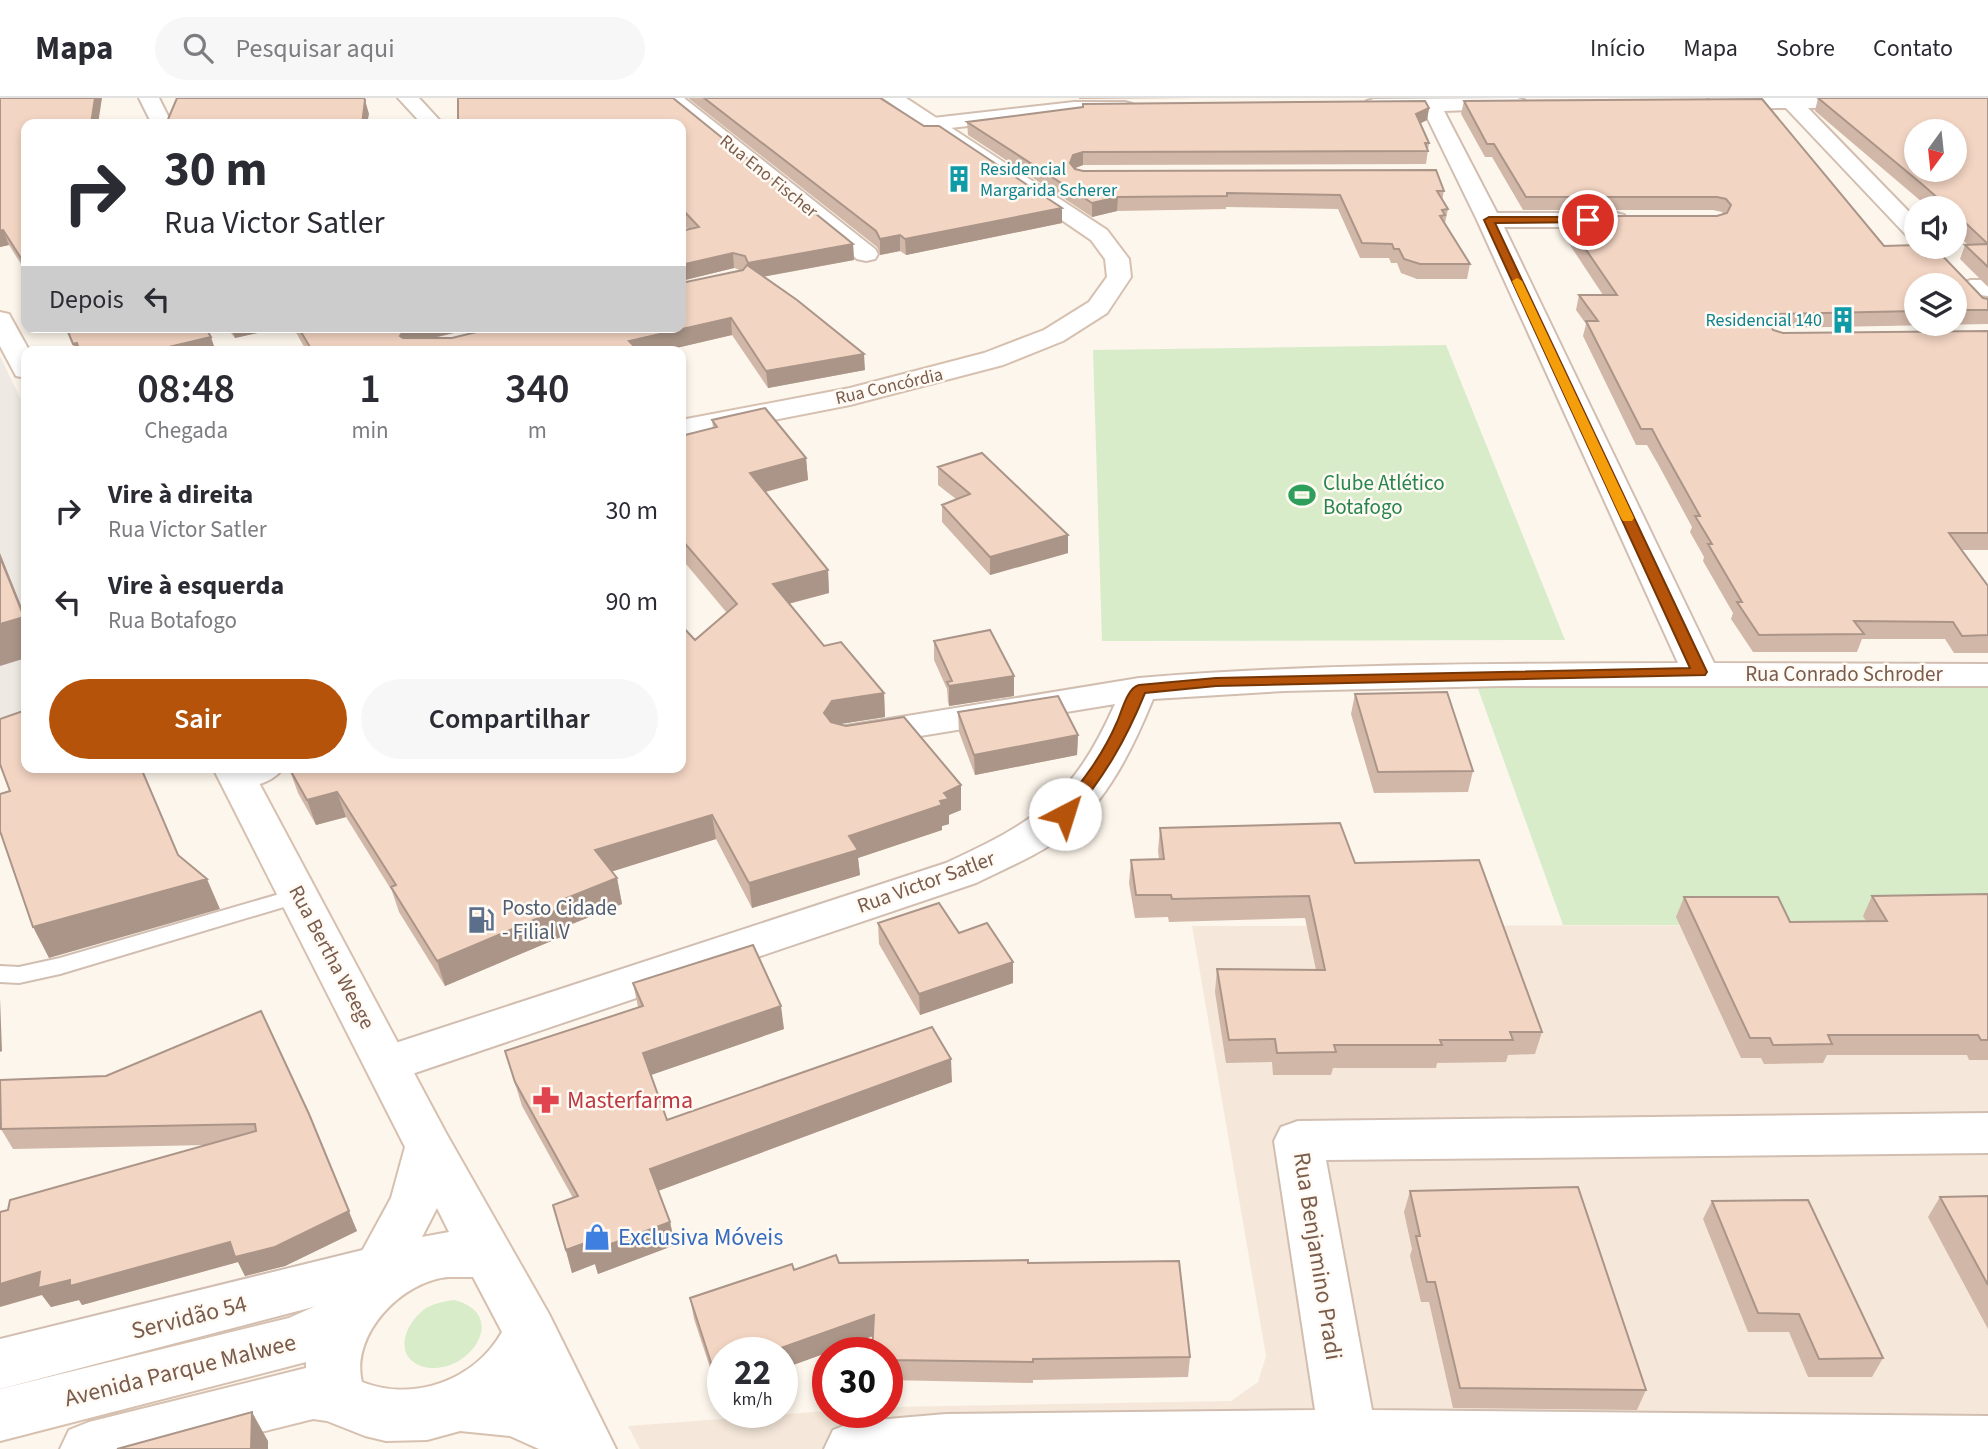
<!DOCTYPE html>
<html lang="pt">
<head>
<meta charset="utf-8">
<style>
	:root { --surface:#fff; --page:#f7f7f7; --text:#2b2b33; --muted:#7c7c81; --line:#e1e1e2; --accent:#b45309 }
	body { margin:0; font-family:"Source Sans 3",sans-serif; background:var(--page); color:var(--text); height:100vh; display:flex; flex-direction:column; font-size:26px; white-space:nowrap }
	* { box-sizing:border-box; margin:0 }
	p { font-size:23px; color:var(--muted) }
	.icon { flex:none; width:38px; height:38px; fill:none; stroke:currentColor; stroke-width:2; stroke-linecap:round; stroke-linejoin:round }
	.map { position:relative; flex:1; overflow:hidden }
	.panel { position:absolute; left:21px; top:248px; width:665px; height:427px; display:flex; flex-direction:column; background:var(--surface); border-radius:14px; box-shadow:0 4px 10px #0003 }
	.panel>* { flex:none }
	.banner { position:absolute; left:21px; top:21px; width:665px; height:214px; border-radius:14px; box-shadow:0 4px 10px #0003; background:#fff; color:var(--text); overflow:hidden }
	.needle { width:46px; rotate:195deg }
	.buttons { position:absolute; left:1904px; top:21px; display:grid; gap:14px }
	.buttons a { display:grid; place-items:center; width:63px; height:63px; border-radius:50%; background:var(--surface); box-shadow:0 4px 10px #0003; font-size:35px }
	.speed { position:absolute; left:707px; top:1239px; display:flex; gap:14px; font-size:35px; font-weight:700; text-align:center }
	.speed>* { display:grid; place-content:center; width:91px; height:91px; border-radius:50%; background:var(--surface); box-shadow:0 4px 10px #0003; line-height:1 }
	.speed small { font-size:18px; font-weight:400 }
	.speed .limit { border:10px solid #d22; background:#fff; color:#111 }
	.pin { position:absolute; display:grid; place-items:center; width:60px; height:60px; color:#fff; margin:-30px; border:4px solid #fff; border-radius:50%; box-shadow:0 2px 7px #0007 }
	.me { position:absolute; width:77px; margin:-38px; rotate:40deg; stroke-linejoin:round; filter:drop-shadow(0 0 5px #0008) }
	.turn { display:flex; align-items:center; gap:24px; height:147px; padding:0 28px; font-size:32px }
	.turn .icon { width:91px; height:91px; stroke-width:2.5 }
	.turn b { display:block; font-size:49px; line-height:60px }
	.then { display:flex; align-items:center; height:66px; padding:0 28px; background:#0003; gap:14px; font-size:26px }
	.eta { display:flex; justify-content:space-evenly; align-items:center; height:119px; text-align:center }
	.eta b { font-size:42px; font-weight:600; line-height:49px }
	.cta { display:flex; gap:14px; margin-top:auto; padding:14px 28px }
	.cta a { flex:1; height:80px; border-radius:42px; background:var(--accent); color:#fff; font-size:28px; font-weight:600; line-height:80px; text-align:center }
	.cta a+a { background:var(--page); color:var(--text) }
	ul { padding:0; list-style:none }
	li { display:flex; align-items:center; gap:21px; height:91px; padding:0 28px }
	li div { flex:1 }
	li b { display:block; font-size:26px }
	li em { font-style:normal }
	header { display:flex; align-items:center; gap:42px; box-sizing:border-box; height:98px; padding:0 35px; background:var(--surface); border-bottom:2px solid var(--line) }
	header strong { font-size:33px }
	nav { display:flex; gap:38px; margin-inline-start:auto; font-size:24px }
	.search { width:490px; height:63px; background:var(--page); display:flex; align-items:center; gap:18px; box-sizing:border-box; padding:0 24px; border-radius:38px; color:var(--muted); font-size:26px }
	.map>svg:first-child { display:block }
</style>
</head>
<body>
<header>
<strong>Mapa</strong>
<div class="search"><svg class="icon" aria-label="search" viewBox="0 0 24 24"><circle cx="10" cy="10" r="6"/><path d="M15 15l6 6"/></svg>Pesquisar aqui</div>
<nav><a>Início</a><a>Mapa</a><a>Sobre</a><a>Contato</a></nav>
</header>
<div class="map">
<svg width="1988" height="1351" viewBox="0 0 1988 1351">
	<rect width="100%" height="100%" fill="#fdf6ec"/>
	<path fill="#f5e8da" d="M1988,827V1334L1398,1351H640L628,1328L828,1313L887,1314V1309L1231,1303L1258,1284L1266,1258L1192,828Z"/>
	<path fill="#efe9e4" d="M0,258L26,312V647L0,656Z"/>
	<path fill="#d8ecc9" d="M1446,247L1565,542L1102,543L1093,252Z
		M1988,586V827H1563L1477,588Z
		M454,1202C514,1217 464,1283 421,1268C391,1257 407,1221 428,1209C436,1205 445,1203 454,1202Z"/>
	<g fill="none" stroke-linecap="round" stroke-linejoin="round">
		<defs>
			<path id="lane" d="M300,790L307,792L310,797L307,802L60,876L19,885L0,884V868L19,869L60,860Z"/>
			<path id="street" d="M139,0H159L172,26H152Z
				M398,0H419L443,26H422Z
				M662,0H684L875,151L878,156L875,161L866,163L857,161Z
				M1517,0L1524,2L1527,6L1524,10L1444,13L1497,115H1616L1624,117L1628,122L1624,127L1616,129H1504L1714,565L1988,566V588H1500L1284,593L1153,601C1133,650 1108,702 1066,736C1039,757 1006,770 976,785L403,979L387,984L371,979L364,966L371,953L946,765C1037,723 1073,700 1115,606L859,648L846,644L840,636L846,628L1139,580C1318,565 1499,566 1678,565L1477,122L1424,13H1374L1367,11L1364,7L1367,3L1374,1Z
				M1878,0L1880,3L1877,7L1870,9L1808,10L1916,121V141L1908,139L1786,10L1714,11L1707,9L1704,5L1710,0Z
				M1074,4H1125L1132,6L1135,10L1132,14L1125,16H1074L933,32L926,30L923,26L926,22L933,20Z
				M1971,182H1988V198L1962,195L1958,190L1962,185Z
				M223,670H283C272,687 242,693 223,688L218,679Z
				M1988,1015V1055L1326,1062L1372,1312L1988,1318V1351H824L833,1332L853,1324L946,1316L1315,1312L1274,1043L1281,1029L1298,1023Z
				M379,1148L397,1155L405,1171L397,1187L0,1291V1241Z"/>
			<path id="secondary" d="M883,0H906L1107,132L1129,161L1131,179L1107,215L1063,243L1003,267L850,307L681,340V322L850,290L984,255L1044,232L1089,204L1107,179L1105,161L1091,142Z
				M0,214L9,216L30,254H26V280L16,278L0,248Z
				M213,670H251L446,1035L549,1216L616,1351H539L510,1338L460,1333L427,1342L386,1343L365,1338L327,1323L313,1321L192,1351H60L69,1332L89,1324L306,1270V1264L0,1343V1291L289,1220L318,1207L335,1193L361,1155L391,1100L405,1049ZM437,1110L449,1134L422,1139ZM449,1179H473L502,1234C474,1283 414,1304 362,1284C350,1236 403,1182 449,1179Z"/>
		</defs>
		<use href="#lane" stroke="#d1beb0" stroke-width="4"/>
		<use href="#street" stroke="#d1beb0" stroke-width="4"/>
		<use href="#secondary" stroke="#d6c0b0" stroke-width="4"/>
		<use href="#lane" fill="#fff" fill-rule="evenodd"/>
		<use href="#street" fill="#fff" fill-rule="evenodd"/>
		<use href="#secondary" fill="#fff" fill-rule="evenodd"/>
	</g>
	<path fill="#d1b7a8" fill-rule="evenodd" d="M0,0L26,26V174L9,147L0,149Z
		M673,0L853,146L854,162L763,179L865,272L768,290L732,237L659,254H307L293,229H479L434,240H452L740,172L734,170L681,183V133L688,131L681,124V26Z
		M688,0H880L1062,125L906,157L900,153L880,157L877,149Z
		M1079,0H1197L1079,1Z
		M1818,0H1988V189L1960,161L1965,147H1968L1955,134V110H1929L1815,13Z
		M1464,3L1884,148L1983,200L1988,201V226L1772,230L1773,232L1783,235L1988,233V452H1961L1988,488V555H1954L1945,541H1862L1857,554H1753L1731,521L1733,515L1703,463L1704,459L1690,434L1692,429L1658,366L1647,347H1636L1583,238L1586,226L1576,212L1579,197H1603L1560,132L1563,118H1717L1723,116L1722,114L1713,112H1523L1492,59H1485L1461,16ZM1916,187H1955V226H1916Z
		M1083,6L1429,10L1427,22L1420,25L1429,45L1426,66L1083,67L1074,70L1083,73L1444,93L1442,102L1448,111L1445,125L1470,166L1467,181H1417L1401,175L1397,165H1391L1389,160H1360L1338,111L1226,109V111L1117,113L1092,119L968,37L967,24L1082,9Z
		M226,229H283L235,240Z
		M712,322L806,360L808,382L766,394L828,472L829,495L789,506L824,548L884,595L885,619L840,626L961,687V712L949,717V726L942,728V732L858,760L860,777L752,810L716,741L612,773L617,780L622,806L567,828L568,836L445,888L399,814L392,793L346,719L316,727L298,695L289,670H681L695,542L727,515L681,460V338L713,330Z
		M938,369L1068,437V455L990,477L942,424V407L956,401L938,387Z
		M934,543L1014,578V598L949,608L948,604L947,591L934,562Z
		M1355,596L1473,673L1468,694L1374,695L1351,616Z
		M958,614L1078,637L1077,657L975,677L959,634Z
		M1160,730L1355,765L1542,934L1535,956L1508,957L1506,964L1437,965L1436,970H1333L1331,977H1273L1272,964L1226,965L1215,894L1217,871L1316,872L1305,820L1169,824L1168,819L1135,820L1129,785L1131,762L1159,761L1158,753Z
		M1988,796V962H1969L1967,957H1827L1823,965L1764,966L1761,960H1741L1676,819L1684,799L1790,824L1866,823L1863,818L1872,798Z
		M878,825L959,835L1013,885L920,917L879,846Z
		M633,885L784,931L651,977L667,1022L952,984L658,1093L670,1124L675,1147L598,1176L595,1166L572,1175L553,1107L573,1100L522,1008L505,953L638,909Z
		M261,913L357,1133L285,1168L245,1178L238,1164L82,1207L79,1202L51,1209L42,1197L207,1047L13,1051L1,1031L106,978Z
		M1410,1093L1646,1292L1637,1312L1453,1310L1429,1204H1421L1410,1158L1412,1151L1404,1114Z
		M1988,1098V1231L1928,1119L1940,1099Z
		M1712,1103L1883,1260L1872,1279H1808L1789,1234H1748L1703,1121Z
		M839,1165H1028L1190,1259L1188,1279L1033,1282V1285L887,1282V1255L873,1238L782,1271L723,1255V1292L718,1294L694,1221L690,1200L794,1172Z"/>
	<path fill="#aa9588" d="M95,0H102L98,26H91Z
		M365,2L369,16L367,26H362Z
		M1429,10L1427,22L1414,29L1416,16Z
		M1083,54V67L1073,71L1070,65L1073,57Z
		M1118,99L1117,113L1092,119V105Z
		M1062,110V125L906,157L905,141Z
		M3,132L9,147L0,149V133Z
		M900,137V153L880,157V141Z
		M853,146L854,162L749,181L748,165Z
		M733,155L734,170L681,183V167Z
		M731,220L732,237L659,254H630L629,243Z
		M231,229H283L235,240Z
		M406,229H479L410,245L400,238Z
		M211,239L216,254H171L169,249Z
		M77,245L80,254H76L73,246Z
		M864,256L865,272L768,290L766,273Z
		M806,360L808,382L753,397L750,375Z
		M1068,437V455L990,477V459Z
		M0,455L26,520V560L0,568Z
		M828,472L829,495L775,509L773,486Z
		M1014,578V598L949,608V588Z
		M884,595L885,619L834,627L824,615L832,603Z
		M1078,637L1077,657L975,677L974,657Z
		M961,687V712L949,717V726L942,728V732L858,760L860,777L752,810L749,785L849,738L940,703L944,695Z
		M337,694L346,719L316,727L307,702Z
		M712,717L716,741L601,777L595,752Z
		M617,780L622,806L567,828L568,836L445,888L437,863L557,804Z
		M207,781L220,811L49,860L33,829Z
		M1013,864V885L920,917L919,896Z
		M0,900L2,953L0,954Z
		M781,908L784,931L648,978L643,955Z
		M951,961L952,984L655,1094L650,1071Z
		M309,1016L357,1133L285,1168L245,1178L238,1164L82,1207L79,1202L51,1209L42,1197L0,1209V1186Z
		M670,1124L675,1147L598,1176L595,1166L572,1175L566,1152L590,1143Z
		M874,1217L876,1237L782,1271V1255H767Z
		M723,1271V1292L718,1294L714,1274Z
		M252,1314L268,1343V1351H251Z"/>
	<path fill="#f3d5c3" stroke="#aa9588" stroke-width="2" fill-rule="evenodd" d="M0,0H95L91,26H26V168L3,132L0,133Z
		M177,0H364L365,2L362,26H166Z
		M458,0H673L853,146L748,165L745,158L733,155L681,167V133L699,129L681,110V26H458Z
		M704,0H880L924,28H939L1062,110L905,141L900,137L880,141L876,133Z
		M1818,0H1988V146L1955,115V110H1949L1923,87ZM1916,33H1955V72H1916Z
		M1762,1L1884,148L1916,147V149H1934L1983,200L1988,201V212H1955V187H1916V213L1773,216L1768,225L1773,232L1783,235L1988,233V435H1949L1988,488V537L1962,538L1953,524L1854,523L1864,536L1759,537L1737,504H1742L1708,446H1712L1695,418H1700L1662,350L1652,331H1641L1586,223H1598L1579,197H1617L1563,118H1717L1727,115L1731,107L1726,101L1717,99H1526L1494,46H1487L1464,3Z
		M1425,3L1429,10L1416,16L1429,45H1425L1428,53L1083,54L1073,57L1070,65L1075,71L1083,73L1436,72L1444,93H1437L1448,111L1442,112L1445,117L1440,118L1470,166H1420L1404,161L1399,151H1394L1392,146L1362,145L1340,97L1227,95V98L1118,99L1092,105L967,24L1083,9V6Z
		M1988,146V169L1965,147Z
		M747,167L797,202L864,256L766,273L731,220L629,243L640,254H313L298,229H406L400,238L403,240H452L497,229H681V185L743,172Z
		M66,229H205L211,239L169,249L172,254H80L77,245L73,246Z
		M765,310L806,360L750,375L828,472L773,486L824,548L841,544L884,595L832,603L824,615L831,624L846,628L904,619L961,687L944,695L949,701L940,703L942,707L849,738L858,752L749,785L712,717L595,752L617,780L557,804L562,810L437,863L391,789L396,787L337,694L307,702L289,670H681V527L695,542L737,506L681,441V338L717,329L712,322Z
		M982,355L1068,437L990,459L942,407L970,396L938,369Z
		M0,459L24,519L0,526Z
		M990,532L1014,578L949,588L947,584L952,583L934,543Z
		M1447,594L1473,673L1378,674L1355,596Z
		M1058,598L1078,637L974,657L958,614Z
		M26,612V670H141L178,757L207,781L33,829L0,733V696L10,693L0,666V621Z
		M1340,725L1355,765L1479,762L1542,934H1510L1513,942H1440L1442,947H1334L1336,954L1277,955L1275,941L1229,942L1217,871L1325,872L1309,798L1172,801L1171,797H1136L1131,762L1164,761L1160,730Z
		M1988,796V942H1981L1978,937H1828L1832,946L1773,947L1770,940H1750L1684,799H1778L1790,824L1887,823L1872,798Z
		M939,805L959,835L987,825L1013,864L919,896L878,825Z
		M753,847L781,908L643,955L667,1022L932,929L951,961L650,1071L670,1124L592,1153L590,1143L566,1152L553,1107L578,1098L515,984L505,953L643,908L633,885Z
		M261,913L309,1016L349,1113L275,1149L235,1159L230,1144L70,1188V1182L38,1190L40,1174L0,1186V1114L8,1112L10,1102L256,1033L255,1026L1,1031L0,982L106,978Z
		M1578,1089L1646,1292L1460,1290L1435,1184H1427L1416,1138H1420L1410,1093Z
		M1988,1098V1187L1940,1099Z
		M1808,1102L1883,1260L1819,1261L1799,1216L1758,1215L1712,1103Z
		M836,1157L839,1165L1028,1162V1165L1179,1163L1190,1259L1033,1261V1264L887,1262V1255H872L874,1217L767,1255H723V1271L714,1274L690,1200L792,1166L794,1172Z
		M252,1314L251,1351H117Z"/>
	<path fill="#b45309" stroke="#753606" stroke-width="2" d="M1588,119L1592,120V124L1495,125L1707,574L1705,577L1216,588L1145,595C1125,644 1104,679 1070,720H1059L1056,716L1059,712C1082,684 1103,657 1117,624C1122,613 1127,590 1139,587L1216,580L1690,570L1484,122L1489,119Z"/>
	<path fill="#f59e0b" d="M1517,180L1522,183L1634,420L1632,423H1623L1621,420L1512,183Z"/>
	<defs>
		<symbol id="building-bare" viewBox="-9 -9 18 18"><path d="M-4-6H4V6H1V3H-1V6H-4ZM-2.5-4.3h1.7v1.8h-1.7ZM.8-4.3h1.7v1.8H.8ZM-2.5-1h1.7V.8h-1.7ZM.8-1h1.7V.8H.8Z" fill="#0f9aa8" stroke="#fffaf3" stroke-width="2.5" paint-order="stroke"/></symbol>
		<symbol id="stadium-bare" viewBox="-9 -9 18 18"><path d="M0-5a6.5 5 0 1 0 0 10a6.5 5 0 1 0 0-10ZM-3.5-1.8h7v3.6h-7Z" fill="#2e9e5b" stroke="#fffaf3" stroke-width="2.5" paint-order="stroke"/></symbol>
		<symbol id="fuel-bare" viewBox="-9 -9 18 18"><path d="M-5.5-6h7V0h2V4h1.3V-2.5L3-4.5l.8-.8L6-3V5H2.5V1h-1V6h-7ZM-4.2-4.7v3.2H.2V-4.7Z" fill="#5c6f8a" stroke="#fffaf3" stroke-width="2.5" paint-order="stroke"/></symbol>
		<symbol id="pharmacy-bare" viewBox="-9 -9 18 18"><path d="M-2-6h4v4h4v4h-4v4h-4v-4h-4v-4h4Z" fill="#e0444e" stroke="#fffaf3" stroke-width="2.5" paint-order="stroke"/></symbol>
		<symbol id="shop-bare" viewBox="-9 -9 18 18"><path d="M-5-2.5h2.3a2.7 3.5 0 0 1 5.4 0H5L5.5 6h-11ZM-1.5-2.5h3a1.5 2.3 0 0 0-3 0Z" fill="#3f7fe0" stroke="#fffaf3" stroke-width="2.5" paint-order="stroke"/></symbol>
	</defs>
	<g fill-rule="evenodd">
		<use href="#building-bare" x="940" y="62" width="38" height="38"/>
		<use href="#building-bare" x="1824" y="203" width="38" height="38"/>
		<use href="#stadium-bare" x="1283" y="378" width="38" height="38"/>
		<use href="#fuel-bare" x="462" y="803" width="38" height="38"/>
		<use href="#pharmacy-bare" x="527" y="983" width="38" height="38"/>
		<use href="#shop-bare" x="578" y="1120" width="38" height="38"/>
	</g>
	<g text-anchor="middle" stroke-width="5" stroke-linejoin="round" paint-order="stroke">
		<g font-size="18" fill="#0d838f" stroke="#fffaf3" text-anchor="start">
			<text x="980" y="77">Residencial<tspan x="980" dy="21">Margarida Scherer</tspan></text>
			<text x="1822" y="228" text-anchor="end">Residencial 140</text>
		</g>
		<g font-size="18" fill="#7a5c4d" stroke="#fffaf3">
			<text transform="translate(769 78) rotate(39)" y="6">Rua Eno Fischer</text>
			<text transform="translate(889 288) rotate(-13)" y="6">Rua Concórdia</text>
		</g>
		<g font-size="21" fill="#27864d" stroke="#fffaf3" text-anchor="start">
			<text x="1323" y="392">Clube Atlético<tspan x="1323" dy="24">Botafogo</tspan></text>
		</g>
		<g font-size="21" fill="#7a5c4d" stroke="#fffaf3">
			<text x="1844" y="583">Rua Conrado Schroder</text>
			<text transform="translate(926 784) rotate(-20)" y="7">Rua Victor Satler</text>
			<text transform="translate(332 859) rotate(62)" y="7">Rua Bertha Weege</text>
		</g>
		<g font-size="21" fill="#4e5e75" stroke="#fffaf3" text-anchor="start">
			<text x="502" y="817">Posto Cidade<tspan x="502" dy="24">- Filial V</tspan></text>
		</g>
		<g font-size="24" fill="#be3a42" stroke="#fffaf3" text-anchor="start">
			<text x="567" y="1010">Masterfarma</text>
		</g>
		<g font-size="24" fill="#366cbe" stroke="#fffaf3" text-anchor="start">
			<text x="618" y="1147">Exclusiva Móveis</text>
		</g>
		<g font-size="24" fill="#7a5c4d" stroke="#fffaf3">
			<text transform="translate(1318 1158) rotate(81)" y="8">Rua Benjamino Pradi</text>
			<text transform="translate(189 1219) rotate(-14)" y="8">Servidão 54</text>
			<text transform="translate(180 1272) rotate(-14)" y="8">Avenida Parque Malwee</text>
		</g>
	</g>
</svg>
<div class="buttons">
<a><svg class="needle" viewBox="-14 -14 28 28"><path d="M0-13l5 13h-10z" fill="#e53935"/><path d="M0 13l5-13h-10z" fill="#7c7c81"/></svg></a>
<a><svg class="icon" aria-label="sound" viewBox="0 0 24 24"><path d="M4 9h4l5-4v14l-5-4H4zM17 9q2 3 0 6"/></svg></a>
<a><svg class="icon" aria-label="layers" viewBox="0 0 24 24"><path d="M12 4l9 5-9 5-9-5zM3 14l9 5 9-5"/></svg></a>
</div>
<div class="speed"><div>22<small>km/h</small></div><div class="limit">30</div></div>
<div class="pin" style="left:1588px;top:122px;background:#d93025"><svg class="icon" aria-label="arrive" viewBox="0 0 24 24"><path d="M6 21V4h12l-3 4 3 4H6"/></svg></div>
<svg class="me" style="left:1065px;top:716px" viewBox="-20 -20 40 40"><circle r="19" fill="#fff"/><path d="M0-13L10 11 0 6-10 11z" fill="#b45309"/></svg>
<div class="banner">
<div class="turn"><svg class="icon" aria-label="right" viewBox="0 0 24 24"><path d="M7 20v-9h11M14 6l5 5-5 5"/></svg><div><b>30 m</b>Rua Victor Satler</div></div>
<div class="then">Depois<svg class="icon" aria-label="left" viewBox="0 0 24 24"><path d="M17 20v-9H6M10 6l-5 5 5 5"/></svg></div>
</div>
<section class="panel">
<div class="eta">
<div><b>08:48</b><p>Chegada</p></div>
<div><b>1</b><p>min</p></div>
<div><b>340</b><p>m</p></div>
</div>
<ul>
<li><svg class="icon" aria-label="right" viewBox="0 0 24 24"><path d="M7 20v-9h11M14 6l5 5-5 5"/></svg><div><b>Vire à direita</b><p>Rua Victor Satler</p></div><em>30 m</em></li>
<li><svg class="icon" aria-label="left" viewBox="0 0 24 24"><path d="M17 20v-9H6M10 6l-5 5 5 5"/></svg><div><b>Vire à esquerda</b><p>Rua Botafogo</p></div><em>90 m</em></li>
</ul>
<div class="cta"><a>Sair</a><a>Compartilhar</a></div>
</section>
</div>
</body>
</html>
